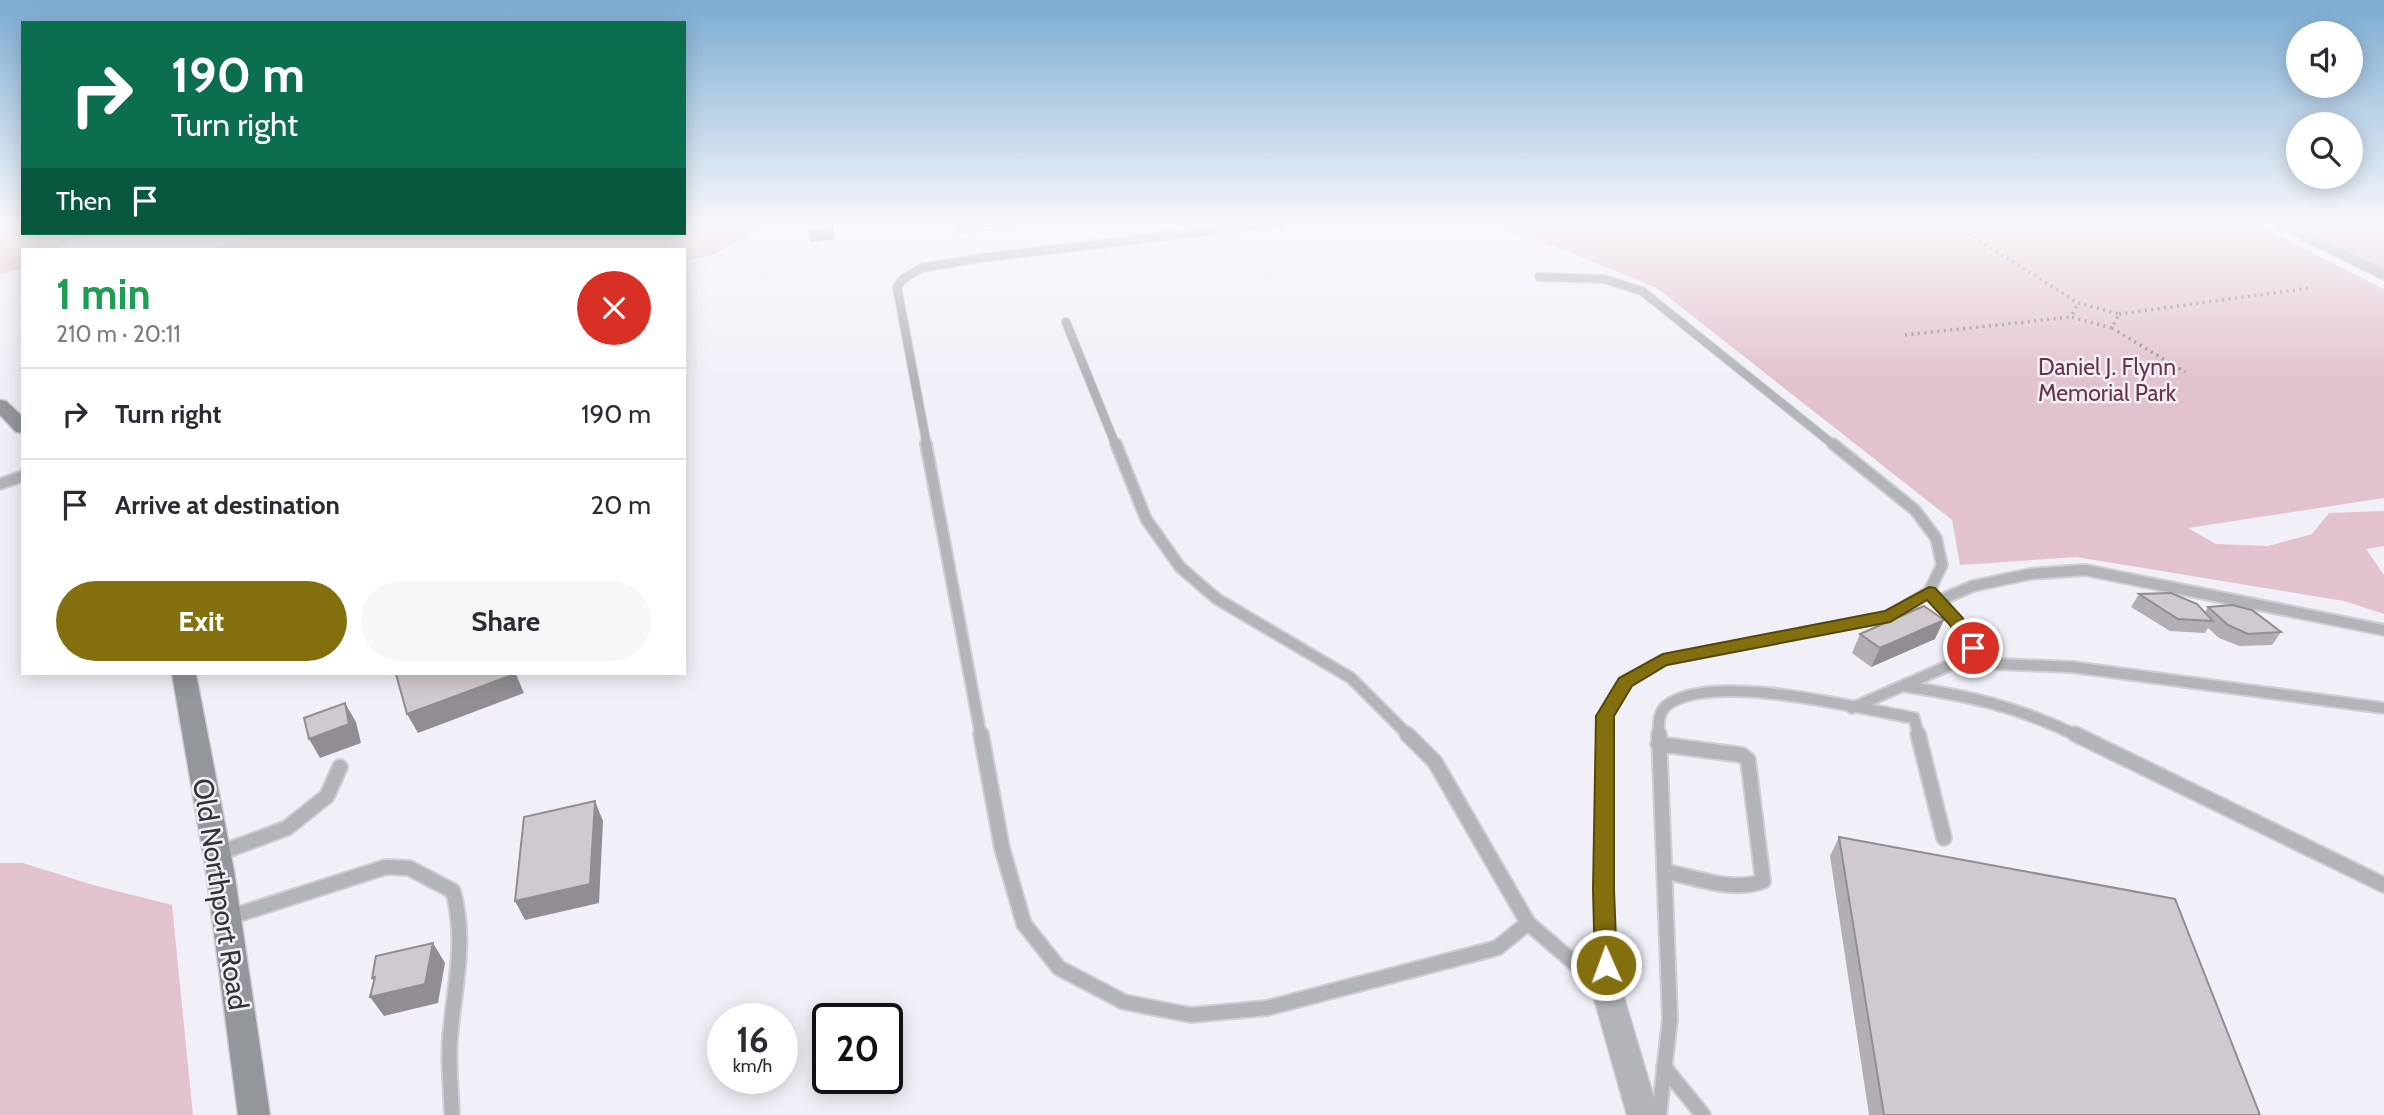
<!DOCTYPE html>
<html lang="en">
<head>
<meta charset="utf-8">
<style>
	:root { --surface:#fff; --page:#f7f7f7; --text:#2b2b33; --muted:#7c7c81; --line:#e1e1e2; --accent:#836f0e }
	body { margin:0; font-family:Cabin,sans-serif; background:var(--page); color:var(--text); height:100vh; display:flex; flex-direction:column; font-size:26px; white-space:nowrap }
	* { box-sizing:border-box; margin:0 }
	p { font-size:23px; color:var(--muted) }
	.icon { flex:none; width:38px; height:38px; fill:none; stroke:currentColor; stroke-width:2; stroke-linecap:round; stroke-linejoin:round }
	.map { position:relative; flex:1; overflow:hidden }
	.drawer { position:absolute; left:21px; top:248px; width:665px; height:427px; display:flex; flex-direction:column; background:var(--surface); border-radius:0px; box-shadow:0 4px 18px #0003 }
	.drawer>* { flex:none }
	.guide { position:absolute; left:21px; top:21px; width:665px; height:214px; border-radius:0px; box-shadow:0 4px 18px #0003; background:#0b6e4f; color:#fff; overflow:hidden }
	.tools { position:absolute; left:2286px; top:21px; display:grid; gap:14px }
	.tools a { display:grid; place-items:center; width:77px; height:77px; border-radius:50%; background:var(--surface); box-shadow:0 4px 18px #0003; font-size:35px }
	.speed { position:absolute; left:707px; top:1003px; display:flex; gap:14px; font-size:35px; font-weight:700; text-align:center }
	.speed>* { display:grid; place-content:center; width:91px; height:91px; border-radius:50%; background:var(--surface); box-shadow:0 4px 18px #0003; line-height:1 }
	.speed small { font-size:18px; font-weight:400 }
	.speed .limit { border:4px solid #111; border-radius:10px; background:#fff; color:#111 }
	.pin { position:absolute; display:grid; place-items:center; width:60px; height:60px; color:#fff; margin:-30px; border:4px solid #fff; border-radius:50%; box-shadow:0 2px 7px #0007 }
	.me { position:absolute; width:77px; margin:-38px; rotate:358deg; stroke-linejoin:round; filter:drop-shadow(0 0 5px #0008) }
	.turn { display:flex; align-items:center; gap:24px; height:147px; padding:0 35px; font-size:32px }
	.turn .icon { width:91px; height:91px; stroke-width:2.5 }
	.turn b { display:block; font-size:49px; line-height:60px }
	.then { display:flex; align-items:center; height:66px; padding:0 35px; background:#0003; gap:14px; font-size:26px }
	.round { display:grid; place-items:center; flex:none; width:74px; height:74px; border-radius:37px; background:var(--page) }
	.headline { display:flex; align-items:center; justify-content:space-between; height:119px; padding:0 35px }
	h1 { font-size:42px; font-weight:700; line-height:52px; color:#1e9e55 }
	.button { display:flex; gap:14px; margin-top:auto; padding:14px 35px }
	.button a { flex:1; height:80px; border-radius:42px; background:var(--accent); color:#fff; font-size:28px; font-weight:700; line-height:80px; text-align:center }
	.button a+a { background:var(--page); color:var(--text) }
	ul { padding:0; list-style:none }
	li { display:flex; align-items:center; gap:21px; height:91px; padding:0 35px; border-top:2px solid var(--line) }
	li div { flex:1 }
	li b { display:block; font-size:26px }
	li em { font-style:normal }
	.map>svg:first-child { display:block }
</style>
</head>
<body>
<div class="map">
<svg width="2384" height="1115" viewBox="0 0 2384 1115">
	<rect width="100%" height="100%" fill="#f1f0f8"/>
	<path fill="#e2c3cd" d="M15,223H23V233H105L67,241L55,250H23V267L0,275V230Z
		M684,223H767L713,255L684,261V250H205L263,233H684Z
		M961,223H1066L959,234L955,224Z
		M1485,223H2253L2384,289V498L2188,528L2216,544L2268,546L2312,534L2329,513L2384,511V546L2366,549L2384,575V614L2344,601L2076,557L1960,565L1952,520L1657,288L1567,251Z
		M2284,223H2377L2384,226V270Z
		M0,863H23L93,885L172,905L193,1115H0Z"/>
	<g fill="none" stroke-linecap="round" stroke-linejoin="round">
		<defs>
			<path id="service-far2" d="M1539,277L1604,279L1642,291L1835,446
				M1066,322L1116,446
				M927,446L897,287L903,279L921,268L980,258L1279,223"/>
			<path id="service-far1" d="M926,444L981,736
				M1116,444L1146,519L1180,567L1217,599L1351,678L1409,736
				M0,484L23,476
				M1938,601L1973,586L2030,574L2085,570L2384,630
				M1961,658L1998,664L2072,667L2384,708
				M1902,686C1970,696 2016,706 2078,736
				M1852,708L1957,662L1973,648L1956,621L1933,597
				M1605,736V716L1625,682L1663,660L1890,616L1929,592L1942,565L1936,538L1915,510L1833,444
				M1659,736C1658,724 1658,710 1670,703C1719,673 1857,708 1914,718L1919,736"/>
			<path id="service" d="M981,734L1002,848L1024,924L1059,968L1124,1002L1191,1015L1267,1008L1497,948L1528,923
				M1407,734L1435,762L1528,923L1607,991
				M1605,734L1604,890L1607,991
				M1659,734L1670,1019L1659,1115
				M1918,734L1944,838
				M2075,734L2384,885
				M1658,744L1742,755L1748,760L1763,881C1733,893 1694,877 1664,871
				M217,854L287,828L327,796L340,767
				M230,917L386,867L409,868L453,891C467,941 454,988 450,1038C448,1064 451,1089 452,1115
				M1664,1067L1703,1115"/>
			<path id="minor" d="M1607,978L1617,982L1622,991L1659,1115H1627L1592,991L1597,982Z"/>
			<path id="tertiary" d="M2269,223H2287L2384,269V280Z"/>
			<path id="secondary" d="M0,400L6,401L23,417V433L16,432L0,415Z
				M172,674H196L234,871L270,1115H238L206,871Z"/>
		</defs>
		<use href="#service-far2" stroke="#cfced5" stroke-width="10"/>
		<use href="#service-far1" stroke="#cfced5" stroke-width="14"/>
		<use href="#service" stroke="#cfced5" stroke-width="18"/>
		<use href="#minor" stroke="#cfced5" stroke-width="3"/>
		<use href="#tertiary" stroke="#cfced5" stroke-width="3"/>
		<use href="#secondary" stroke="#cfced5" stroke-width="3"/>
		<path stroke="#8e8d92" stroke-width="3.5" stroke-dasharray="2 4.5" stroke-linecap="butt" d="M1952,223L2078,303
			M2078,303L2119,314L2112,328L2071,317Z
			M2119,314L2310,288
			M2112,328L2185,372
			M1905,335L2071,317"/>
		<use href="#service-far2" stroke="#b2b4b7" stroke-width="8"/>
		<use href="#service-far1" stroke="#b2b4b7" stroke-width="10"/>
		<use href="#service" stroke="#b2b4b7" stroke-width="14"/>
		<use href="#minor" fill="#b2b4b7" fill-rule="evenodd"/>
		<use href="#tertiary" fill="#b2b4b7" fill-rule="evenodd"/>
		<use href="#secondary" fill="#93969a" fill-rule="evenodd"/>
	</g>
	<path fill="#b3aeb3" d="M2139,594L2205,612L2208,607L2281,632L2272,645L2239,646L2219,638L2208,628L2205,633L2170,631L2131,607Z
		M1860,634L1935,639L1871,667L1852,653Z
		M1839,837L2260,1115H1869L1830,856Z"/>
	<path fill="#928d92" d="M833,223L835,239L811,242L809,231Z
		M1944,620L1935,639L1871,667L1880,648Z
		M515,674H516L524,693L418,733L407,714Z
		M345,703L356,722L361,743L320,758L309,739Z
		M595,801L603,821L599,903L525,920L515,901Z
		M433,943L445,963L438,1003L384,1016L370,997L383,994L372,978Z"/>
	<path fill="#d0cad0" stroke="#928d92" stroke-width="2" d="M808,223H832L833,229L809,231Z
		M2171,593L2197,604L2213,621L2178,619L2139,594Z
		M2232,605L2252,610L2281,632L2248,634L2228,625L2208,607Z
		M1924,606L1944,620L1880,648L1860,634Z
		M396,674H515L407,714Z
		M345,703L349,724L309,739L304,718Z
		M595,801L590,884L515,901L524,817Z
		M1839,837L2175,899L2260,1115H1884Z
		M433,943L425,984L370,997L375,977L372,978L376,956Z"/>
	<linearGradient id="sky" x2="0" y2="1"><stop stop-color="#7aabd1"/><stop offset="0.59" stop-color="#f9f8fc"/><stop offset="1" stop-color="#f9f8fc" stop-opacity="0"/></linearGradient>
	<rect width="2384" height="379" fill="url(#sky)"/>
	<path fill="#836f0e" stroke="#554809" stroke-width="2" d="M1929,587L1935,588L1962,617L1982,648L1979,653H1967L1950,625L1927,600L1890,622L1667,665L1632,686L1614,716V890L1617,965L1614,972L1606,975L1598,972L1595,965L1593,890L1596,716L1619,678L1663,654L1885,611Z"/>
	<g text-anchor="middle" stroke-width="5" stroke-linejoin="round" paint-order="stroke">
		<g font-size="23" fill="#6b3549" stroke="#f1f0f8">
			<text x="2107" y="375">Daniel J. Flynn<tspan x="2107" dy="26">Memorial Park</tspan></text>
		</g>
		<g font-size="28" fill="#343436" stroke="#f1f0f8">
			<text transform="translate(221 894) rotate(81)" y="10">Old Northport Road</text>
		</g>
	</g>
</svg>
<div class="tools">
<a><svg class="icon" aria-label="sound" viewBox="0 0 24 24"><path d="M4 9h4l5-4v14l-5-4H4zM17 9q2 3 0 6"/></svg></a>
<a><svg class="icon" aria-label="search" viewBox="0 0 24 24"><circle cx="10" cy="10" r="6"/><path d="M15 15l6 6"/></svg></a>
</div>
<div class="speed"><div>16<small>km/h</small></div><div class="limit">20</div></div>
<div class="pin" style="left:1973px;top:648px;background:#d93025"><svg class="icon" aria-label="arrive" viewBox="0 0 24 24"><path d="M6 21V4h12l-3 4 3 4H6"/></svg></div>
<svg class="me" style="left:1606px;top:965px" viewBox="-20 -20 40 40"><circle r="17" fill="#836f0e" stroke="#fff" stroke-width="3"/><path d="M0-11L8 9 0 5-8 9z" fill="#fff"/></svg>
<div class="guide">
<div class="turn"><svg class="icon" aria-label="right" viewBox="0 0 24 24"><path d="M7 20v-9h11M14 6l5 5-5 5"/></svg><div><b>190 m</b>Turn right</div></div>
<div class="then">Then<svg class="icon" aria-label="arrive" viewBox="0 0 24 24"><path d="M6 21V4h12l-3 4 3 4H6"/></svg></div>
</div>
<section class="drawer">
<div class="headline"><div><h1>1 min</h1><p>210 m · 20:11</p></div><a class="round" style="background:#d93025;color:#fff"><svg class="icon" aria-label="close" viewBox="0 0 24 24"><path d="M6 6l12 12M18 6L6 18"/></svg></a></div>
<ul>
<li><svg class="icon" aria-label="right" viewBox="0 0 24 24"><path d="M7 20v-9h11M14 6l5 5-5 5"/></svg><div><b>Turn right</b></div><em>190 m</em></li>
<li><svg class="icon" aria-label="arrive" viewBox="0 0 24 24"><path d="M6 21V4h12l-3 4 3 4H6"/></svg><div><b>Arrive at destination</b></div><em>20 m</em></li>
</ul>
<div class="button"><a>Exit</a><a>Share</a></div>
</section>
</div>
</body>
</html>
